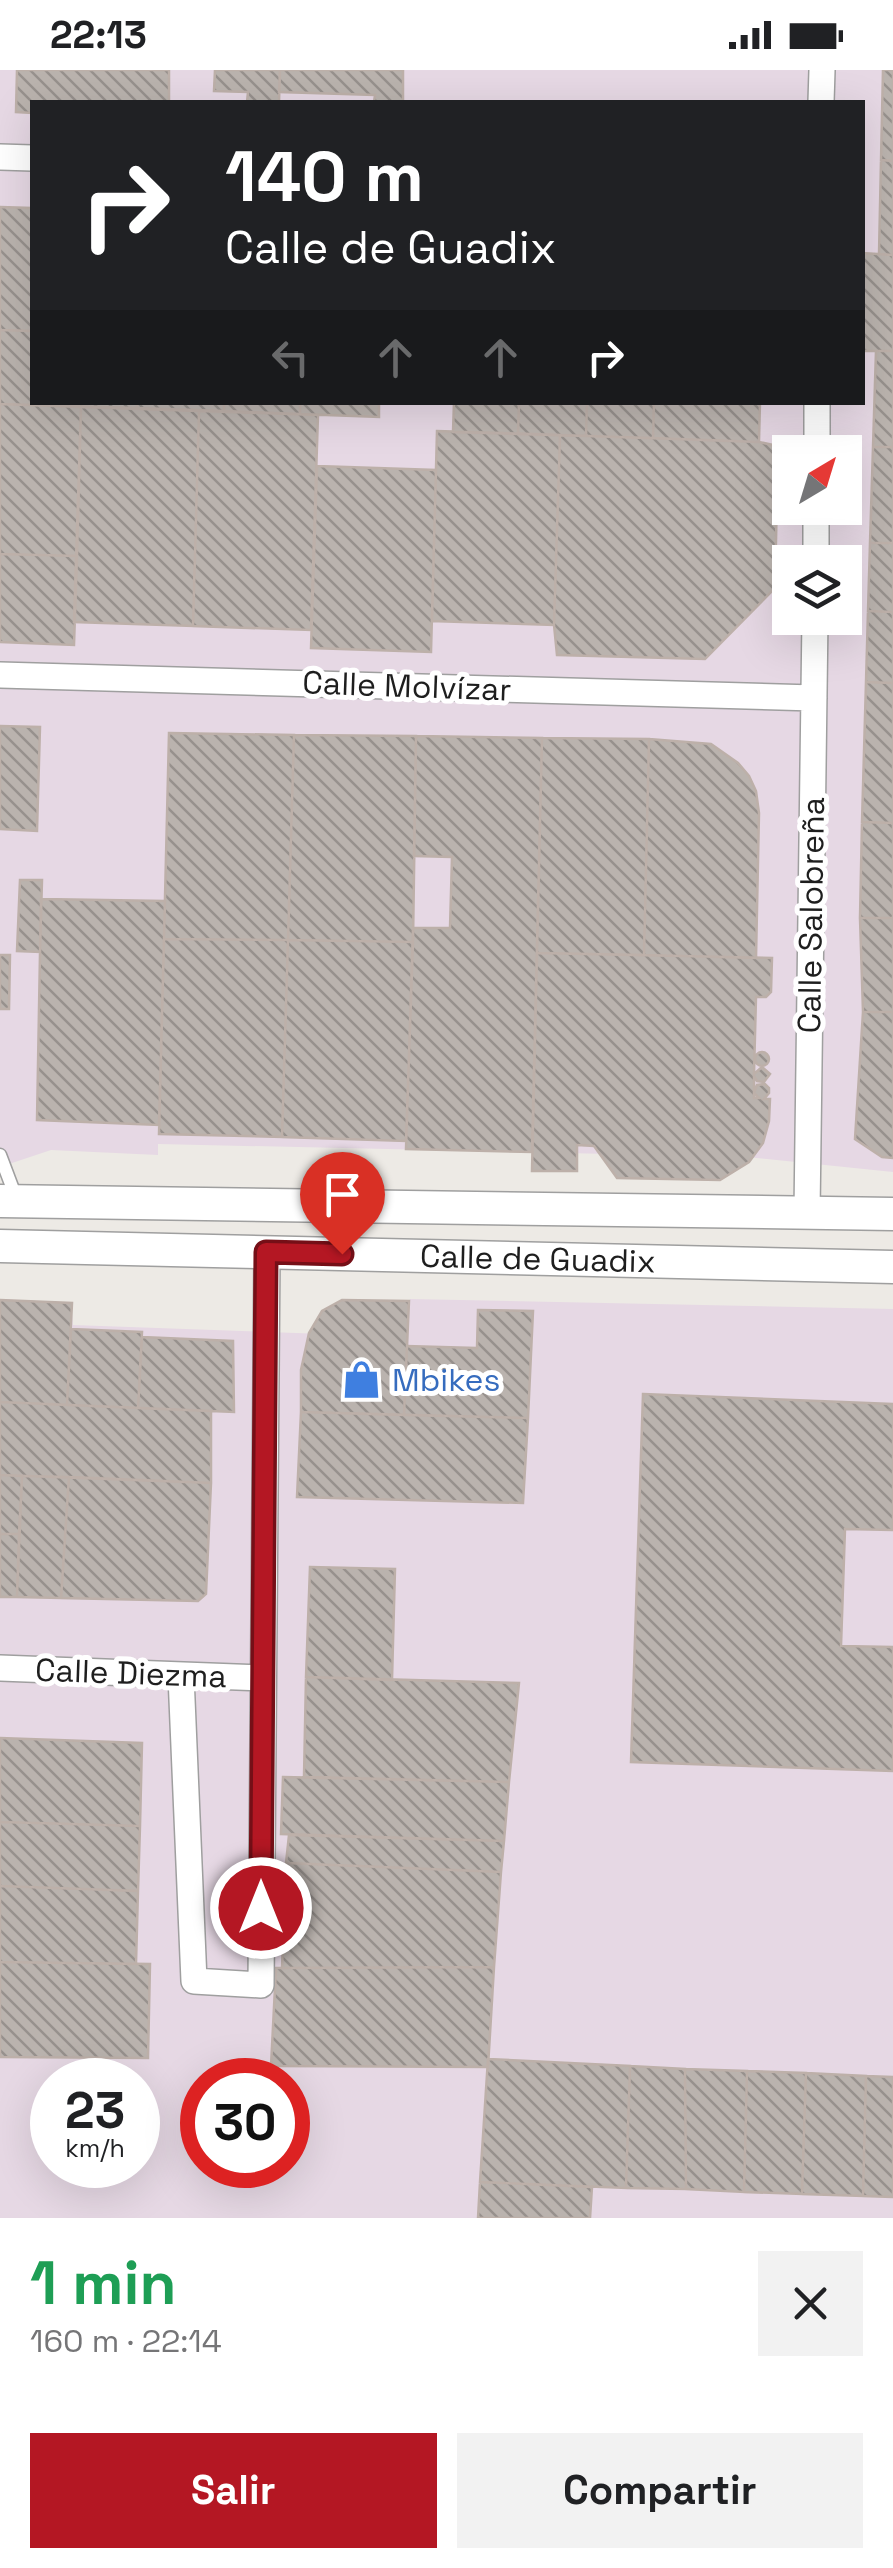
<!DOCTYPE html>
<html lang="es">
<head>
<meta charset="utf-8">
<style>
	:root { --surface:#fff; --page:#f2f2f2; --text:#202124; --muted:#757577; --accent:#b41723 }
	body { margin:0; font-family:"Space Grotesk",sans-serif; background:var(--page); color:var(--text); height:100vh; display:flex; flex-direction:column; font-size:38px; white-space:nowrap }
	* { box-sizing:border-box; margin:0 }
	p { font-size:32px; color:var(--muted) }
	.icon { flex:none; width:55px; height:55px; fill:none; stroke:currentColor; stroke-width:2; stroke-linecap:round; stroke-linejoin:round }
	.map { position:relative; height:2148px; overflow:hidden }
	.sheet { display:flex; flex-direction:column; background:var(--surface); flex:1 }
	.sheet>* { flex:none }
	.top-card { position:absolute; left:30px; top:30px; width:835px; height:305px; border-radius:0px; box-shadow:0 10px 40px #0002; background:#202124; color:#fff; overflow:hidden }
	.needle { width:65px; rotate:38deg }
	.buttons { position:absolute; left:772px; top:365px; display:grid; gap:20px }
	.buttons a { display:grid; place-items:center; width:90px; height:90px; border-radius:0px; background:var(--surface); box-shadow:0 10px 40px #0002; font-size:50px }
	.speed { position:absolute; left:30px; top:1988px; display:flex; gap:20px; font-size:50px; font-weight:700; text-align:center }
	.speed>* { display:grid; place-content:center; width:130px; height:130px; border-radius:50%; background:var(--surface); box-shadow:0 10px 40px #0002; line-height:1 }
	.speed small { font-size:25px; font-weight:400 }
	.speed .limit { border:15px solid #d22; background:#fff; color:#111 }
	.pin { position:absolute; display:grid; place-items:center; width:85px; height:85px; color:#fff; margin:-102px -42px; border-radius:50% 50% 50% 0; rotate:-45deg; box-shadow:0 0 10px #0007 }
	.pin .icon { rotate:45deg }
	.me { position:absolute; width:110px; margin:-55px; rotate:0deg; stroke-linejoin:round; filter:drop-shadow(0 0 8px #0008) }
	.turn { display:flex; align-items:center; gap:35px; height:210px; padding:0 30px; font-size:45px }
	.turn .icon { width:130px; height:130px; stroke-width:2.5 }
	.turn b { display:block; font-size:70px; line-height:85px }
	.lanes { display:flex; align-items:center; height:95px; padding:0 30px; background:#0003; justify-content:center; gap:50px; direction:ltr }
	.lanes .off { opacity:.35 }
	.round { display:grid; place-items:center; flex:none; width:105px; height:105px; border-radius:0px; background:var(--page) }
	.head { display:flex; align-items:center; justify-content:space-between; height:170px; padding:0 30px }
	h1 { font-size:60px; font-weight:600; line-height:75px; color:#1e9e55 }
	.action { display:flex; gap:20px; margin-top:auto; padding:20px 30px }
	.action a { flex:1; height:115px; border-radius:0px; background:var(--accent); color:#fff; font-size:40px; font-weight:600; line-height:115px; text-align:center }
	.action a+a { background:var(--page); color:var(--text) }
	.status { display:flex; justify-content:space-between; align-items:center; height:70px; padding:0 50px; background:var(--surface); direction:ltr }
	.status svg { height:28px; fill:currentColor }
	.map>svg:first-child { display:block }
</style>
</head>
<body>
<div class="status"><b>22:13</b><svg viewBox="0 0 49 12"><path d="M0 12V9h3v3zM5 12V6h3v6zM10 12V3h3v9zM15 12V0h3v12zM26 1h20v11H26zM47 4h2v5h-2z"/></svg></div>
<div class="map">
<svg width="893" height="2148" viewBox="0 0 893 2148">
	<defs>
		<pattern id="building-back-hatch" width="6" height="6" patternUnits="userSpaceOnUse" patternTransform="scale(2.5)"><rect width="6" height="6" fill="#bab3ae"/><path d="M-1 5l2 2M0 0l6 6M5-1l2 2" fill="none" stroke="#97918d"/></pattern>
	</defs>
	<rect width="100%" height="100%" fill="#edeae5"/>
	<path fill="#e6d8e4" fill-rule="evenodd" d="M0,0H893V1102L747,1087L158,1074V1085L51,1080L0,1097ZM32,32H862V332H32ZM790,382H845V438H790ZM790,492H845V548H790Z
		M0,1229L71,1233L73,1255L407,1267L410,1229L893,1239V2148H0ZM52,2010H138V2095H52ZM202,2010H288V2095H202Z"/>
	<path fill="url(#building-back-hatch)" stroke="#bdb0a9" stroke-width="2.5" d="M17,0H169V32H32V43L16,42Z
		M215,0H280L279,32H247L248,22L214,21Z
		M280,0H403V32H374L375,25L279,22Z
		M883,0H893V91L881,90Z
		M881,90L893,91V185L879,184Z
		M0,137L32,138V261L0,260Z
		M862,183L893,185V281H862Z
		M0,260L32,261V332H137V338L0,334Z
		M876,281H893V377H873Z
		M137,332H224V341L137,338Z
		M224,332H300V344L224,341Z
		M300,332H379V347L300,344Z
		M454,332H519L518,364L453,362Z
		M519,332H587L586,366L518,364Z
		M587,332H654L653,368L586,366Z
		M654,332H760L759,372L653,368Z
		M0,334L81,337L77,486L0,484Z
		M81,337L199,341L193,556L74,552Z
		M199,341L318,345L311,560L193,556Z
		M437,361L560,365L554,555L432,551Z
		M560,365L759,372L778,376L775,518L705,589L557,585L554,555Z
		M873,377H893V473H870Z
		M317,396L436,400L431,582L311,578Z
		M870,473H893V542L868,541Z
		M0,484L77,486L74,575L0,572Z
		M868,541L893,542V613L866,612Z
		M866,612L893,613V753L862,752Z
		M0,656L40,657L37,761L0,759Z
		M169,663L294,665L288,870L164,869Z
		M294,665L416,666L413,872L288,870Z
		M416,666L542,668L532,1082L406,1079L413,858H450L452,787L414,786Z
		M542,668L649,669L644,885L537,883Z
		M649,669L711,674L738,693L749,706L756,721L759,743L756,888L644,885Z
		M862,752L893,753V848H860Z
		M20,810H42L40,882L17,881Z
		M41,829L165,831L159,1055L37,1050Z
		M860,848H893V942H863Z
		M164,869L288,870L282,1067L159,1064Z
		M288,870L413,872L406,1071L282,1067Z
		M537,883L772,888L771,922L766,927H756L754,1004L762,997L770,1004L764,1012L757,1011L754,1006V1028H759L754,1023L757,1015L765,1014L769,1018V1023L764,1029H770L769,1051L763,1073L749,1092L720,1110L617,1108L594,1076L577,1075V1101H532Z
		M0,885H10L9,939H0Z
		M863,942H893V1088L882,1087L855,1069Z
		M755 989a7 7 0 1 1 14 0a7 7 0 1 1-14 0Z
		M0,1230L72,1233L67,1335L0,1332Z
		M342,1230L409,1231L404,1345L301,1342V1300L309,1263L322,1241Z
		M478,1240L533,1241L528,1348L404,1345L407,1276L477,1278Z
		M71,1259L142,1262L138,1338L67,1335Z
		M142,1267L233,1271L234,1342L138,1338Z
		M643,1324L893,1334V1460L845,1459L841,1576L893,1577V1701L631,1692Z
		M0,1332L211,1341V1413L0,1405Z
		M301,1342L528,1348L523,1433L297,1427Z
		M0,1405L22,1406L19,1464H0Z
		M22,1406L69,1407L61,1528L17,1527Z
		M69,1407L211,1413L206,1524L198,1531L61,1528Z
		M0,1464H19L17,1527H0Z
		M310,1497L395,1499L392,1610L306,1607Z
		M306,1607L519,1613L509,1712L304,1707Z
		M0,1668L142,1673L140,1756L0,1752Z
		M283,1707L509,1712L504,1771L281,1764Z
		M0,1752L140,1756L138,1821L0,1816Z
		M289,1765L504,1771L501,1802L286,1793Z
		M286,1793L501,1802L494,1897L282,1898Z
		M0,1816L138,1821L136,1894L0,1892Z
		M0,1892L150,1894L148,1988L0,1987Z
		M494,1897L488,1997L271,1996L276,1898Z
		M488,1989L630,1996L626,2118L480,2112Z
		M630,1996L685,1999L686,2119L626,2118Z
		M685,1999L747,2001L744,2122L686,2119Z
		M747,2001L806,2003L802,2124L744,2122Z
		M806,2003L866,2006L863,2126L802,2124Z
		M866,2006L893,2007V2127L863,2126Z
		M480,2112L592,2117L590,2148H478Z"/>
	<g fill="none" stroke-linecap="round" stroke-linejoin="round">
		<defs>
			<path id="service" d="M0,1085L17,1130"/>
			<path id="minor" d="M821,32L822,0
				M0,87L32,88
				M817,382V332
				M816,492V438
				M0,605L814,628
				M807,1142L815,548
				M0,1598L261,1608
				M181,1606L194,1911L261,1915L267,1182"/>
			<g id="tertiary">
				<path d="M0,1131L893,1144"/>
				<path id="s1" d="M0,1176L893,1197"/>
			</g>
		</defs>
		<use href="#service" stroke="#9f9f9f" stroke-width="15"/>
		<use href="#minor" stroke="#9f9f9f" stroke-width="28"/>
		<use href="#tertiary" stroke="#9f9f9f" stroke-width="35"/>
		<use href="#service" stroke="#fff" stroke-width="12"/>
		<use href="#minor" stroke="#fff" stroke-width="25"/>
		<use href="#tertiary" stroke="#fff" stroke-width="32"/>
	</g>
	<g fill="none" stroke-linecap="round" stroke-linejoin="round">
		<defs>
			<path id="route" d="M261,1838L266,1182L342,1184"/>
		</defs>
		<use href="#route" stroke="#750f17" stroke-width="25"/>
		<use href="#route" stroke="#b41723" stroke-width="18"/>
	</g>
	<defs>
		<symbol id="shop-bare" viewBox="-9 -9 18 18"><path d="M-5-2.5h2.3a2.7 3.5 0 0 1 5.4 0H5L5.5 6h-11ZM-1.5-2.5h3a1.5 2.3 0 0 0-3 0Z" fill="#3f7fe0" stroke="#fff" stroke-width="2.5" paint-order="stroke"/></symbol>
	</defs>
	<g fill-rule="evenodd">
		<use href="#shop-bare" x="334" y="1282" width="55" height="55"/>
	</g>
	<g text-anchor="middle" stroke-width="10" stroke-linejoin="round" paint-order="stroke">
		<g font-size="32" fill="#1e1e1e" stroke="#fff">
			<text transform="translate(407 616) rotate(2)" y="11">Calle Molvízar</text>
			<text transform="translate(811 845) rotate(-89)" y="11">Calle Salobreña</text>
			<text dy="11" stroke="none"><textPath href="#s1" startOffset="538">Calle de Guadix</textPath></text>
			<text transform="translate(131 1603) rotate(2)" y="11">Calle Diezma</text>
		</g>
		<g font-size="32" fill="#366cbe" stroke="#fff" text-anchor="start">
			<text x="392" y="1321">Mbikes</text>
		</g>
	</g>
</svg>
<div class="buttons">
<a><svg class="needle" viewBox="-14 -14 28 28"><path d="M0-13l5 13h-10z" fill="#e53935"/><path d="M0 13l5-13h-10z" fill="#757577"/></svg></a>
<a><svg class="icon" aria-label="layers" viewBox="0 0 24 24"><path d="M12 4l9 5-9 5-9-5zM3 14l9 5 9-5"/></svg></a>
</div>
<div class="speed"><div>23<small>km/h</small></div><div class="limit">30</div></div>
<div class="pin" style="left:342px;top:1184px;background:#d93025"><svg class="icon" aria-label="arrive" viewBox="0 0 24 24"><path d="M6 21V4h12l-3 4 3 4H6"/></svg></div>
<svg class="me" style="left:261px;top:1838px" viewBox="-20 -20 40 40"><circle r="17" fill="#b41723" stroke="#fff" stroke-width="3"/><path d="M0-11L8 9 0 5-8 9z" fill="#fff"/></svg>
<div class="top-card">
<div class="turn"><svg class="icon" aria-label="right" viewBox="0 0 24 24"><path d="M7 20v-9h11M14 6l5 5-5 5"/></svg><div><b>140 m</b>Calle de Guadix</div></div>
<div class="lanes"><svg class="icon off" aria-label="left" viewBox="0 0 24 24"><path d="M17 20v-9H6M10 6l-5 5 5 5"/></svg><svg class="icon off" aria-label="ahead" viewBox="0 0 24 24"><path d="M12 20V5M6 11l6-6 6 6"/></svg><svg class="icon off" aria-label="ahead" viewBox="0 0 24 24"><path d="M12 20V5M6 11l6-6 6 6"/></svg><svg class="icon" aria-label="right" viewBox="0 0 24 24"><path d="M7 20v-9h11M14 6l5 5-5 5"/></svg></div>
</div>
</div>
<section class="sheet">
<div class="head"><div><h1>1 min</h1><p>160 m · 22:14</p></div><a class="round"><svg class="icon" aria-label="close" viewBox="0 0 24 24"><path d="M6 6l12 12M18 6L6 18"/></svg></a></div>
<div class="action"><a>Salir</a><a>Compartir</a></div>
</section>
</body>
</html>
